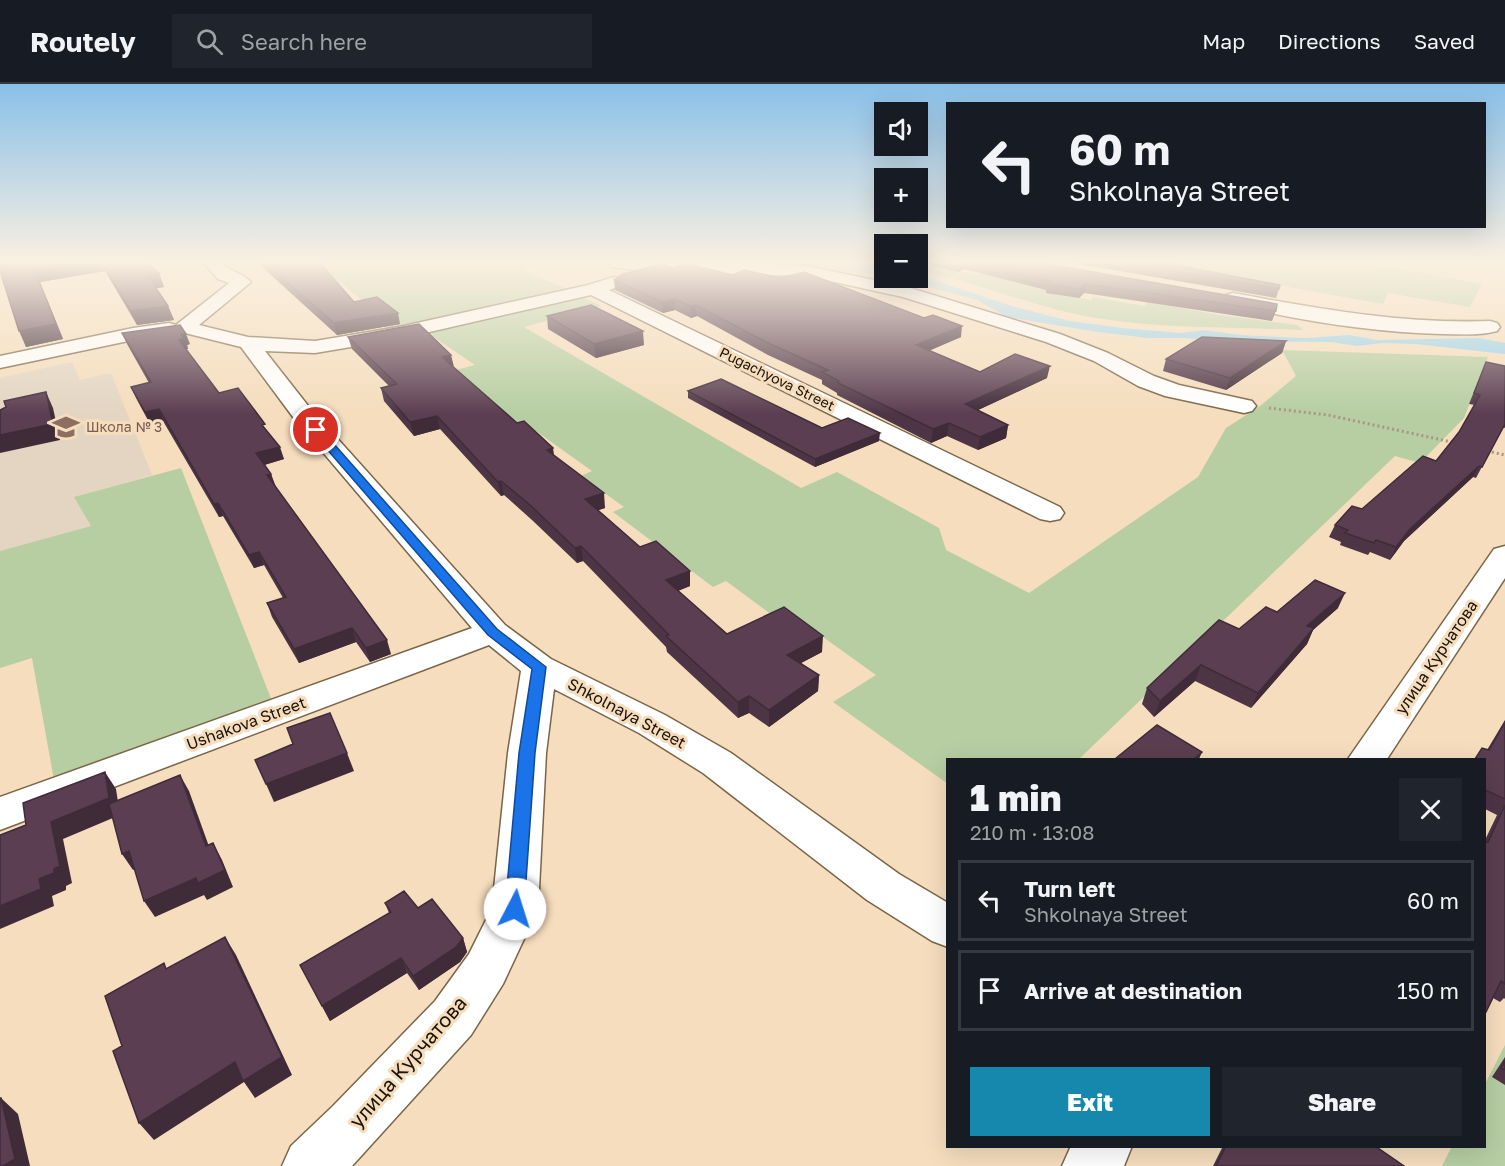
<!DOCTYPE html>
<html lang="en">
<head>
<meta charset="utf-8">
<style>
	:root { --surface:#171b24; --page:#20242c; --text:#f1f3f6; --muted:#9ea1a6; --line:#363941; --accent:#1687ad }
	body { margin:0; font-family:"Golos Text",sans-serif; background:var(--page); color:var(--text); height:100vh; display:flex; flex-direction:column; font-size:22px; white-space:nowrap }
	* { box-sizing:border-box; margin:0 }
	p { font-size:20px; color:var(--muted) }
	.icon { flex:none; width:33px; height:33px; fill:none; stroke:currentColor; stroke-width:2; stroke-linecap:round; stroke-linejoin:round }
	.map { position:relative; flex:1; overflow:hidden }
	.details { position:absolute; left:946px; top:674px; width:540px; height:390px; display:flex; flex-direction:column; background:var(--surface); border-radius:0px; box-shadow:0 6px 24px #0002 }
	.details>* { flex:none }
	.hud { position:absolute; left:946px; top:18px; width:540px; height:126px; border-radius:0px; box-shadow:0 6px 24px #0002; background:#171b24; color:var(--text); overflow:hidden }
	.controls { position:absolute; left:874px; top:18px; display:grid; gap:12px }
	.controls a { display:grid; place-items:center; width:54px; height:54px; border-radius:0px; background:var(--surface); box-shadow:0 6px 24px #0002; font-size:30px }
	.pin { position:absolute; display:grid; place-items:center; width:51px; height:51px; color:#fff; margin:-26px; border:3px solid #fff; border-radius:50%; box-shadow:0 2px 6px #0007 }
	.me { position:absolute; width:66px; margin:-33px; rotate:5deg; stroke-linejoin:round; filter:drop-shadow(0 0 4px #0008) }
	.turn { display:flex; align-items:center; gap:21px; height:126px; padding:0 24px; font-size:27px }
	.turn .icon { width:78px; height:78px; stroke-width:2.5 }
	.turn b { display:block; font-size:42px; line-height:51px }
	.round { display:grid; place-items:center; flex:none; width:63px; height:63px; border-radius:0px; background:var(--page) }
	.headline { display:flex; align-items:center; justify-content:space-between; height:102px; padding:0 24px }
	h1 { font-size:36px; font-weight:800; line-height:45px }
	.cta { display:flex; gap:12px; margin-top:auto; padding:12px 24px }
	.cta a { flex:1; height:69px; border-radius:0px; background:var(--accent); color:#fff; font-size:24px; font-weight:800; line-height:69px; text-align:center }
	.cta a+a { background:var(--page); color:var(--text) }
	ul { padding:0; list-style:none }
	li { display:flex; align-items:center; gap:18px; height:81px; margin:0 12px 9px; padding:0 12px; border:3px solid var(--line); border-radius:0px }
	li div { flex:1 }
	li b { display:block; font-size:22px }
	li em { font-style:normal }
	header { display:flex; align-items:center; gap:36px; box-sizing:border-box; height:84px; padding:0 30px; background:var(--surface); border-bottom:2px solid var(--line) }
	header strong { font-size:28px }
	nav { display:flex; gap:33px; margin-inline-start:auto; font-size:21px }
	.search { width:420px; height:54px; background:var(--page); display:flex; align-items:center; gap:15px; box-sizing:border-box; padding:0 21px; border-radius:0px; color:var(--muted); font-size:22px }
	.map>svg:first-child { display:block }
</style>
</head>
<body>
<header>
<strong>Routely</strong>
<div class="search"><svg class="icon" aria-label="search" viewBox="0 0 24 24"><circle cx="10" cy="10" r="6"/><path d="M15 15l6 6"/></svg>Search here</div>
<nav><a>Map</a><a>Directions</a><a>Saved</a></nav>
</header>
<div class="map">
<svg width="1505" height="1082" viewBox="0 0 1505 1082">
	<rect width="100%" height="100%" fill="#f5ddbd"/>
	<path fill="#e3d5c2" d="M72,278L80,296L111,289L152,391L75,413L91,442L0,467V294Z"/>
	<path fill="#b6cea2" d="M316,179H524L531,181L520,185L571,207L466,232L381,247L399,230L386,220L371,223Z
		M919,179L930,182L934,180L973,191L981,188L1056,197L1045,207L1091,216L1093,213L1144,222L1148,218L1219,231L1297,241L1303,246C1237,243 1169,245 1103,235C1040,226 981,199 918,186Z
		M1134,179H1365L1482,200L1470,223L1388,209L1383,220L1204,188Z
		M565,213L584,214L601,222L524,243L801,404L837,388L939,444L946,466L1029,509L1198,393L1226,344L1260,322L1296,292L1282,266L1488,273L1464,334L1420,379L1395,372L1079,675H948V700L833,618L876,591L791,530L779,536L726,497L713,503L613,428L624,423L581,392L592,387L536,347L521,351L484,324L497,320L452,287L475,281L425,247Z
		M181,384L272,617L54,696L32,574L0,584V467L91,442L74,413Z
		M1505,961V1082H1442L1452,1062H1485V1000Z"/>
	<path fill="#9bd2eb" d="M791,179H852L885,185V192Z
		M918,191L1015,223L1070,237L1122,244L1180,249L1205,246L1239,251L1305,254L1349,251L1377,256L1479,254L1505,259V270L1416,260L1381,259L1357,262L1331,258L1212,257L1186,254H1148L1098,248L1007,233L977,216L895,194H918Z"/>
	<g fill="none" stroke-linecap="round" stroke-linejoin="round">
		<defs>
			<path id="minor" d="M204,179H221C230,187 244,190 251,198L199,241L248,253L315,257L399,243L588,201L614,193L620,194L623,198L620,202L609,206L1060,423L1064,429L1060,435L1050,437L1040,435L591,211L399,255L315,269L265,267L309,323L505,541L551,575L665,631L731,669L899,790L948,819V863L932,857L867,816L703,689L639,649L554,605L546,669L538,825L503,900L471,951L352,1082H282L291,1062L333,1022L435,917L469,870L492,824L508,669L521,587L489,561L0,746V713L472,544L293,333L241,263L177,247L169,251L133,256L0,284V272L133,244L169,239L176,241L229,199L218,195Z
				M609,179H757L807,182L907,203L1060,250L1108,269L1154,292L1179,301L1252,317L1256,322L1252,327L1244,329L1165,312L1138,302L1094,277L1046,258L903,213L807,192L655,188L617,184L611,183Z
				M1233,209C1319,225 1403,240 1490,237L1497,239L1500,243L1497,247C1479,252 1460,250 1442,250C1370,248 1296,236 1226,219L1224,215L1226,211Z
				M1505,462V494L1387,675H1348L1494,465Z
				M1071,1062H1132L1124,1082H1062Z"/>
		</defs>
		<use href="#minor" stroke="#7a6548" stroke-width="3"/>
		<path stroke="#a8967d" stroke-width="3" stroke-dasharray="2 3" stroke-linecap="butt" d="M1269,324L1328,331L1456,359
			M1487,367L1505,371"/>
		<use href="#minor" fill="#fff" fill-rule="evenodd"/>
	</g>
	<path fill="#4e3546" d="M0,179H147L159,189L164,203L156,204L168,222L174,236L137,241L105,187L40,198L63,255L26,263Z
		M260,179H320L354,218L400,240L337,251L261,182Z
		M921,179H1041L1276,227L1272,237L1084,209L1079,214L1046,209V206L964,185L958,188Z
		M1073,179H1165L1279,205L1276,214Z
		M673,184L961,253L929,266L980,288L1047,294L978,326L1008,341L1006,354L978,366L947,352L931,359L837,311V309L822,300V296L768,271L697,232L691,234L675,226L663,229L615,206L614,196Z
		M547,232L644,261L596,274L548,245Z
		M122,249L190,260L187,261L188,265H186L219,309L268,349L284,375L264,381L271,390L275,403L391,570L370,578L356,558L299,579L272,533L267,519L283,514L264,481L254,484L223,432L219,433L163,337L150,340L136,314L131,303L149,299L127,260Z
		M348,253L554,372L605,424L598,426L640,463L690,487V502L678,507L727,550L822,568L801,579L819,591L818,607L769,643L749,629L738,634L667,568L666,563L583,477L577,479L532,436L504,411L501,412L440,345L414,352L384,317L381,304L389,302L352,265Z
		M1286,257L1282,269L1226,306L1163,287L1166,275Z
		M1486,278L1505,282V344L1503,343L1476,394L1473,393L1404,457L1390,476L1370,468L1368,471L1340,461L1341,458L1329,453L1335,441L1362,425L1436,377L1459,348L1475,321L1469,320Z
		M688,307L822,344L879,357L815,383L688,314Z
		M1338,524L1313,546L1307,560L1251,624L1195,597L1154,633L1142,620L1147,604L1239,545L1277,528Z
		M1505,636V915L1504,914L1500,918L1493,914L1485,929V756L1497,731L1485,725V675H1475L1482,664L1487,666Z
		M385,819L418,824L463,854L467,868L460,878L419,906L407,889L330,937L300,881L389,829Z
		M1505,973V1001L1492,993Z
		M1223,1062H1375L1404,1082H1213Z"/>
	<path fill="#402b39" d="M72,179H101L105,187L40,198L63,255L26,263L19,247L34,185Z
		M959,179H965L964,185L958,188Z
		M159,189L164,203L152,205L147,191Z
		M1086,200L1084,209L1079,214L1080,205Z
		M675,215V226L663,229L662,218Z
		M696,221L697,232L691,234L690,222Z
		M168,222L174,236L137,241L131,227Z
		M398,229L400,240L337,251L334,239Z
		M962,242L961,253L915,273L916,261Z
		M643,247L644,261L596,274L594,260Z
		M186,250L190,260L187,261L188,265L183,266L179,256L181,251Z
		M1286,257L1282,269L1226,306L1230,294Z
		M451,271L454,283L442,273Z
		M1050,282L1047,294L963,333L965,320Z
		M46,308L53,324L60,356L0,369V351Z
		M159,325L163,337L150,340L145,328Z
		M437,332L440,345L414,352L410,338Z
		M949,339L947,352L931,359L933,345Z
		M1008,341L1006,354L978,366L980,353Z
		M880,349L879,357L815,383V375Z
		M280,363L284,375L261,382L256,369Z
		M553,364L555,378L547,366Z
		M1479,382L1473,393L1404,457L1390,476L1396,463L1410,445Z
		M271,390L276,403L271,404L267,391Z
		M501,397L504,411L501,412L498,398Z
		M604,409L605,424L587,430L585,415Z
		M218,419L223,432L219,433L214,420Z
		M581,462L583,477L577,479L575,464Z
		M259,468L264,481L254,484L249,471Z
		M690,487V502L667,511L666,496Z
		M1345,509L1338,524L1313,546L1307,560L1251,624L1258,609L1307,542Z
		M352,544L356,558L299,579L294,565Z
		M823,552L822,568L786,587L787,571Z
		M387,556L391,570L370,578L366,564Z
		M1201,581L1195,597L1154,633L1160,617Z
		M819,591L818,607L769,643V626Z
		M749,612V629L738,634V618Z
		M1202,668L1199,675H1194Z
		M347,669L354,687L274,718L266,700Z
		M105,688L116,705L120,731L63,755L72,799L66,802V806L52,812L54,822L0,845V822L51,738Z
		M180,691L189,707L215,779L206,762Z
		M213,759L222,776L233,803L207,816L204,811L155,833L144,817L196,794Z
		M129,767L140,783L133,786L122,770Z
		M225,853L236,871L292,991L255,1014L244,998L154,1056L139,1039Z
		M463,854L467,868L460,878L419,906L413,892Z
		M401,874L407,889L330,937L322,922Z
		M1,1014L18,1030L30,1082H3Z"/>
	<path fill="#5b3e51" stroke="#402b39" stroke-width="1.5" d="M0,179H72L34,185L56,240L19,247L0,187Z
		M102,179H147L159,189L147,191L168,222L131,227Z
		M265,179H320L354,218L377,213L398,229L334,239Z
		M972,179H1041L1277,220L1276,227L1086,200L1080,205L1048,200L1050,197Z
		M1124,179H1165L1280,201L1279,205Z
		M662,180L673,184L682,181H691L733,191L744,186L780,194L804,188L924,234L933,231L962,242L916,261L980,288L1015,270L1050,282L965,320L1008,341L980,353L949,339L933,345L838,299L839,297L822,288L828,286L768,259L696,221L690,222L675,215L662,218L614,196L623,190Z
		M591,221L643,247L594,260L547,232Z
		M419,240L451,271L442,273L517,339L524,337L553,364L547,366L604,409L585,415L640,463L656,457L690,487L666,496L727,550L784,523L823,552L787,571L819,591L769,626L749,612L738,618L666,552L669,551L581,462L575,464L530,421L501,397L498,398L437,332L410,338L381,304L397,300L348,253Z
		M180,241L186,250L181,251L184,254L179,256L219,309L238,304L265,340L262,341L280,363L256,369L271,390L267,391L387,556L366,564L352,544L294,565L267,519L286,513L259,468L249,471L218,419L214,420L159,325L145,328L131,303L151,298L122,249Z
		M1202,253L1286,257L1230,294L1166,275Z
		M1486,278L1505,282V340L1482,383L1479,382L1410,445L1396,463L1376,456L1374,459L1345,449L1348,446L1335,441L1352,422L1362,425L1423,372L1436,377L1459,348L1480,311L1474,309Z
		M721,295L822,344L848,334L880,349L815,375L688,307Z
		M46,308L53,340L0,351V326L6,323L4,317Z
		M1315,496L1345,509L1307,542L1314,544L1258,609L1201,581L1160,617L1147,604L1219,536L1239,545L1266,523L1277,528Z
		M330,629L347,669L266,700L255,676L293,660L287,644Z
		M1505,638V715L1485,706V675H1475L1482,664L1489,666Z
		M1157,641L1202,668L1194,675H1115Z
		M105,688L109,714L51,738L60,782L54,785V789L39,795L41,805L0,822V751L26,741L23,719Z
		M180,691L206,762L213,759L225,786L198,799L196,794L144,817L129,767L122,770L109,720Z
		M1505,721V900L1501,897L1486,928L1485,927V757L1488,758Z
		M404,807L418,824L432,815L463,854L456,863L413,892L401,874L322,922L300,881L391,828L385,819Z
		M225,853L282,973L243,997L235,978L139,1039L113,967L122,962L105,912L164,879L166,885Z
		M1505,977V986L1501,984Z
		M0,1014H1L15,1075L3,1082H0Z
		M1226,1062H1375L1404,1082H1216Z"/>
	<linearGradient id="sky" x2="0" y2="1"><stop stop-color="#89c0e9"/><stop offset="0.54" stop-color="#faf0e1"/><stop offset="1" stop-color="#faf0e1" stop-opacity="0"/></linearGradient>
	<rect width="1505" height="330" fill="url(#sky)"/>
	<path fill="#1a73e8" stroke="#114b97" stroke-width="1.5" d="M312,343H319L497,545L546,583L535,669L524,825L521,831L515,833L508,831L505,825L519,669L532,585L488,551L312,348Z"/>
	<defs>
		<symbol id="school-bare" viewBox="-9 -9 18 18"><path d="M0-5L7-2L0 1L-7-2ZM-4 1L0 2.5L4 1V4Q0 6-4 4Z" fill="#8d6e63" stroke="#f5ddbd" stroke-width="2.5" paint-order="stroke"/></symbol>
	</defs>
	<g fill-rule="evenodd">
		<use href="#school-bare" x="47" y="324" width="38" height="38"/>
	</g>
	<g text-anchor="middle" stroke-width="6" stroke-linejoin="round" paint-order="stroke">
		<g font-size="14" fill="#1b1307" stroke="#f5ddbd">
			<text transform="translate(777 295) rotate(26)" y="5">Pugachyova Street</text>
		</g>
		<g font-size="14" fill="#785e54" stroke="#f5ddbd" text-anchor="start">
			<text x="86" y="348">Школа № 3</text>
		</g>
		<g font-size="16" fill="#1b1307" stroke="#f5ddbd">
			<text transform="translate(1436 573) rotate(-56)" y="6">улица Курчатова</text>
			<text transform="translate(627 629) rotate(28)" y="6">Shkolnaya Street</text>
			<text transform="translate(246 639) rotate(-20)" y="6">Ushakova Street</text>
		</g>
		<g font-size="20" fill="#1b1307" stroke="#f5ddbd">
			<text transform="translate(408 978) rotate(-49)" y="7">улица Курчатова</text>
		</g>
	</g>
</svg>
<div class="controls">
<a><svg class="icon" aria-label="sound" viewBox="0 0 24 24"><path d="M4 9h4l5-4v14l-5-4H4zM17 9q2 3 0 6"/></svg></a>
<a>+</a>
<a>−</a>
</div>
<div class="pin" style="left:316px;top:346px;background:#d93025"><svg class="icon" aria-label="arrive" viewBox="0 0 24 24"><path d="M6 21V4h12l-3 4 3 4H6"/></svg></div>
<svg class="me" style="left:515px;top:825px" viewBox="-20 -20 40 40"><circle r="19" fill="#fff"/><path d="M0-13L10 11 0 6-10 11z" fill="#1a73e8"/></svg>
<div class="hud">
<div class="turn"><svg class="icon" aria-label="left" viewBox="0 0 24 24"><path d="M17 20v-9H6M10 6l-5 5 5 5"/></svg><div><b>60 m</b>Shkolnaya Street</div></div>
</div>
<section class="details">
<div class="headline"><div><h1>1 min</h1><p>210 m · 13:08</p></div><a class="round"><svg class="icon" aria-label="close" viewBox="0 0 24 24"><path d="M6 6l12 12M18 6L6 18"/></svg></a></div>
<ul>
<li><svg class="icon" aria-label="left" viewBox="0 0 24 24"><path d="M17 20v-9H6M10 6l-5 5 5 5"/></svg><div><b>Turn left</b><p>Shkolnaya Street</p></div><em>60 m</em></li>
<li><svg class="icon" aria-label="arrive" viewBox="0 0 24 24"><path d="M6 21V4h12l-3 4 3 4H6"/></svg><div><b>Arrive at destination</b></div><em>150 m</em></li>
</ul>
<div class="cta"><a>Exit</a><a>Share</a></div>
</section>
</div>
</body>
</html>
